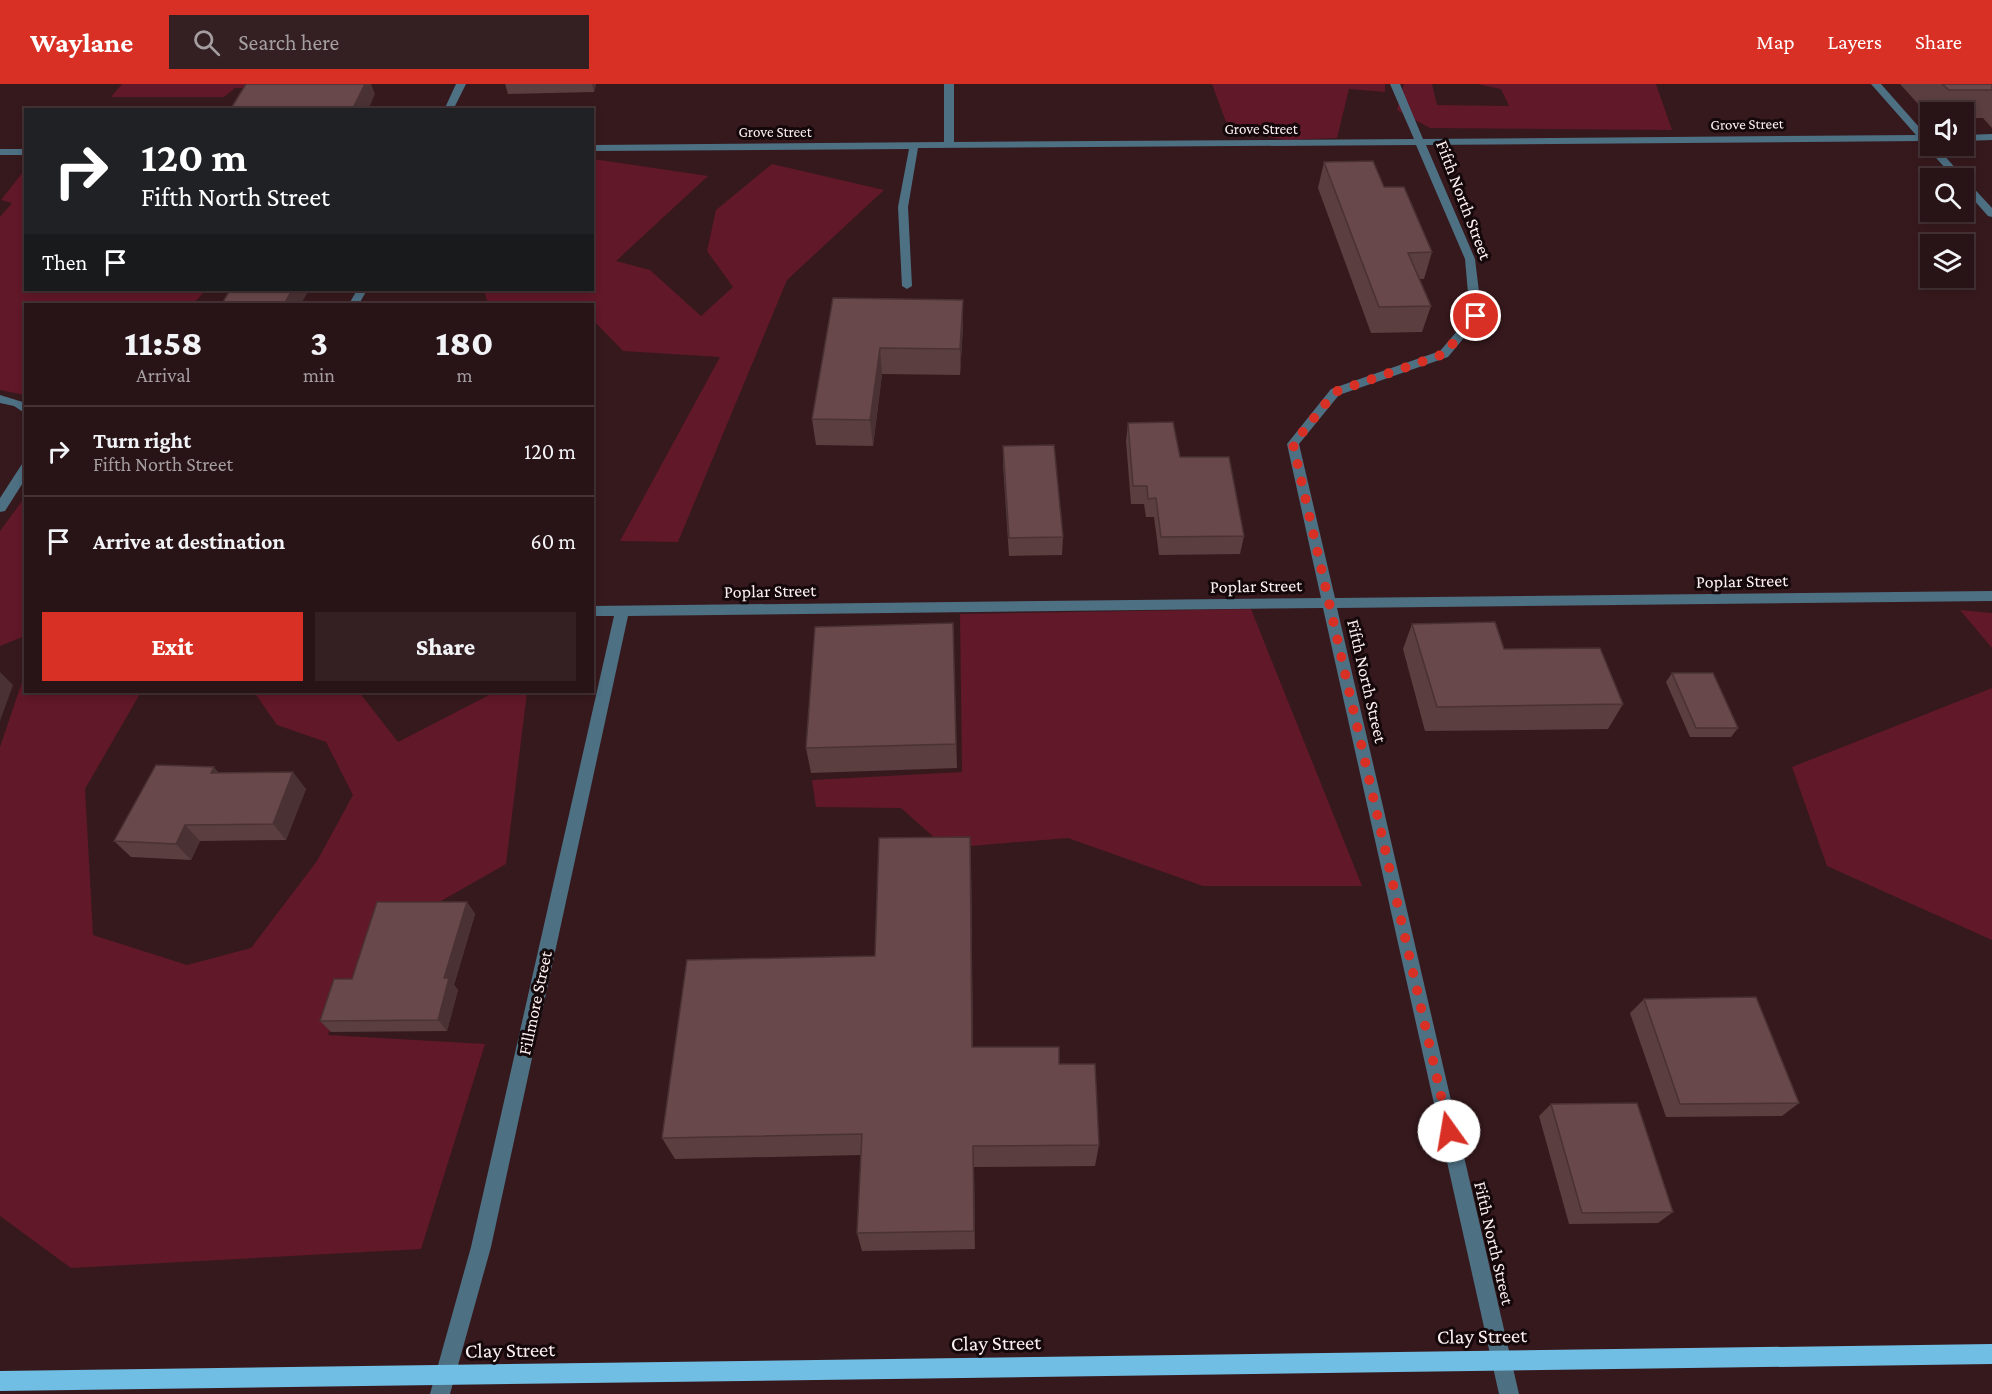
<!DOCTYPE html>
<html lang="en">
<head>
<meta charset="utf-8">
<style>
	:root { --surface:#281316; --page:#342023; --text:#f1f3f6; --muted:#a59ea1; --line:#443235; --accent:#d93025 }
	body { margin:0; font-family:"Crimson Pro",serif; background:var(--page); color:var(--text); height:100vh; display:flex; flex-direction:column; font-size:22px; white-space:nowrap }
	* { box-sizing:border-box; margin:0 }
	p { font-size:20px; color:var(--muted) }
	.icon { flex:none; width:33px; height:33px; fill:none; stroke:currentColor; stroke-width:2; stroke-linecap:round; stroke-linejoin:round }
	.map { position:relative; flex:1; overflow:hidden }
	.details { position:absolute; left:24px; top:219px; width:570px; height:390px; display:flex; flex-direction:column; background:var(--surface); border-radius:0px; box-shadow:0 3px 9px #0003,0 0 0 2px var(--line) }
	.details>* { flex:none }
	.top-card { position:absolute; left:24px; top:24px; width:570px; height:183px; border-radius:0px; box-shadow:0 3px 9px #0003,0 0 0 2px var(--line); background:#202124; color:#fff; overflow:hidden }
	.fabs { position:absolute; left:1920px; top:18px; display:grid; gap:12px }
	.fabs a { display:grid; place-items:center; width:54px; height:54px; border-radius:0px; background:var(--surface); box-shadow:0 3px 9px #0003,0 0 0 2px var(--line); font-size:30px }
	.pin { position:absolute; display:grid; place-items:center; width:51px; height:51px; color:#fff; margin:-26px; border:3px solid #fff; border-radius:50%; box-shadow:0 2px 6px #0007 }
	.me { position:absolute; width:66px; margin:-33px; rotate:347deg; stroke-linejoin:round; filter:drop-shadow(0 0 4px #0008) }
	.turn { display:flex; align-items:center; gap:21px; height:126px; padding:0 18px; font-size:27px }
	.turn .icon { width:78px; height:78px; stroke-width:2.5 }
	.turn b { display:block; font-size:42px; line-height:51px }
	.then { display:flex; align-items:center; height:57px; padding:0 18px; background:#0003; gap:12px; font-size:22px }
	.eta { display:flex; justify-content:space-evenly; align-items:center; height:102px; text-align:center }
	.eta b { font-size:36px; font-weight:800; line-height:42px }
	.cta { display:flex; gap:12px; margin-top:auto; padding:12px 18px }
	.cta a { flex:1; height:69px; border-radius:0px; background:var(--accent); color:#fff; font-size:24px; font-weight:800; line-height:69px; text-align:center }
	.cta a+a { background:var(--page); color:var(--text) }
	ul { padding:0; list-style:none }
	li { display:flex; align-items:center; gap:18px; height:90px; padding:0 18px; border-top:2px solid var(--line) }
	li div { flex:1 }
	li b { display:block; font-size:22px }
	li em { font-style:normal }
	header { display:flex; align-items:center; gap:36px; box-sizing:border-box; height:84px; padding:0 30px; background:var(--accent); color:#fff }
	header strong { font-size:28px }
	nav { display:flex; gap:33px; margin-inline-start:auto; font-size:21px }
	.search { width:420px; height:54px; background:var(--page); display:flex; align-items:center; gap:15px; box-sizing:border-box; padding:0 21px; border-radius:0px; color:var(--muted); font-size:22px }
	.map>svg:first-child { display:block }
</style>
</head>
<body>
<header>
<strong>Waylane</strong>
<div class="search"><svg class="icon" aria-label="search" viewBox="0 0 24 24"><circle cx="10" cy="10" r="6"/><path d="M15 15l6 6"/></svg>Search here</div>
<nav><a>Map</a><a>Layers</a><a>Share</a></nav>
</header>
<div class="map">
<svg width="1992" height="1310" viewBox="0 0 1992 1310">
	<rect width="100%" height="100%" fill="#36191d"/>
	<path fill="#611828" d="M122,0H280L278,3L235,4L224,13H111Z
		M1212,0H1385V8L1349,5L1337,54L1286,56L1229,46Z
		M1404,0H1432L1437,21L1509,22L1501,5L1477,0H1656L1672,46L1430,44L1397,26Z
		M593,75L708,92L616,177L650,186L701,232L733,203L707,167L716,126L772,80L884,106L787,196L678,458L620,457L720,273L623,267L593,236L592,220H488L484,206H592Z
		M23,88H26V206H206L193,220H26L25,311L0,306V133L12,119L1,116Z
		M25,413V552L0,562V447Z
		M1251,525L1362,802H1203L1068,754L946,764L901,724L816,723L812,696L962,688L960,530Z
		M1960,526L1992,529V564Z
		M25,593L26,608H141L85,705L93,851L187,881L251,864L317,777L353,711L326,658L277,641L254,608H359L398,658L495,608H527L506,780L427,825L412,875L345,903L328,951L485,960L421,1165L71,1184L0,1132V663L23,595Z
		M1992,604V856L1827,782L1792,683Z"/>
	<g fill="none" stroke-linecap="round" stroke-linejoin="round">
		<path fill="#4d7083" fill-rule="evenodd" d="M456,0H466L453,26H444Z
			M944,0H954V58L1414,55L1390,0H1400L1423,55L1916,51L1871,0H1881L1926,51H1930V62H1936L1964,94H1954L1921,57L1426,61L1475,175L1482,232L1448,273L1339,311L1299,360L1335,514L1992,507V517L1337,524L1519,1310H1499L1323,524L628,532L491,1163L450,1310H430L471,1163L614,532H592V522L1321,514L1287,360L1331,305L1440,267L1470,232L1465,175L1416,61L918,64L908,123L912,202L907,205L902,202L898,123L909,65L592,67V61L944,58Z
			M1992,50V56L1964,57V51Z
			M0,65H26V71H0Z
			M1964,97L1968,98L1992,124V133L1988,132L1964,105Z
			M357,206H367L359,220H349Z
			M0,311L26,319V330L14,322L0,319Z
			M26,379V394L5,427L0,428V414L22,380Z"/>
		<path fill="#71bee4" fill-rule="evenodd" d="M1992,1260V1280L0,1307V1287Z"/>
	</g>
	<path fill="#5a3e40" d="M505,0H596L594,8L508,10Z
		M1900,0H1992V44L1983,34H1964V28H1930V33Z
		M1324,78L1384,103L1432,168L1424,195H1419L1431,222L1422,248L1371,249L1318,104Z
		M833,214L963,216V242L960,291L882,290L873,362L816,361L812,335Z
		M1128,339L1180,373L1244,452L1240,470L1159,471L1154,433H1146L1144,420H1131L1126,357Z
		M1003,362L1063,453L1062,471L1009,472L1003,381Z
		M953,539L957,684L811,689L806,664Z
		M1412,540L1504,565L1623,620L1608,645L1425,647L1403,565Z
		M1672,589L1738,644L1731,653H1690L1666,598Z
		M220,689L306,705L286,756L200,757L191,776L131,773L114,757Z
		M971,781L973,963L1059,980L1099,1061L1095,1082L974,1083L975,1165L862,1167L857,1149L861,1071L675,1075L662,1054L875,872Z
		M467,818L475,830L454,901L458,906L447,947L331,948L320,937Z
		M1644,915L1799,1019L1782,1032L1666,1033L1630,929Z
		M1551,1020L1673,1128L1658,1139L1569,1140L1539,1032Z"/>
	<path fill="#4a3234" d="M365,0H371L375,10L368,26H352Z
		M592,0H596L594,8Z
		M292,206H309L301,220H284Z
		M963,216V242L960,291V265Z
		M880,264L882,290L873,362L870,336Z
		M592,319L595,326L592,334Z
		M0,588L13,601L0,637Z
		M214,683L228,700L211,689Z
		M293,688L306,705L286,756L273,740Z
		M185,741L200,757L191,776L176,760Z
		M970,753L971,781L973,986L972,963Z
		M467,818L475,830L454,901L458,906L447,947L438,936L444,894Z
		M973,1062L974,1083L975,1165L974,1147Z"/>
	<path fill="#69484b" stroke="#4a3234" stroke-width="1.5" d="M246,0H365L352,26H230Z
		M1942,0H1992V6H1949Z
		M1373,77L1384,103H1404L1432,168L1408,169L1431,222L1379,223L1324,78Z
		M230,206H292L284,220H222Z
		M833,214L963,216L960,265L880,264L870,336L812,335Z
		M1173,338L1180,373H1229L1244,452L1161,453L1156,414L1148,415L1147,402H1133L1128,339Z
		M1054,361L1063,453L1009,454L1003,362Z
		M1495,538L1504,565L1600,564L1623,620L1437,623L1412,540Z
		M953,539L956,660L806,664L815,543Z
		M1672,589H1713L1738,644H1696Z
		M156,681L214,683L211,689L293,688L273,740L185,741L176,760L114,757Z
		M970,753L972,963H1059V980H1095L1099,1061L973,1062L974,1147L857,1149L862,1050L662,1054L687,876L875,872L879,754Z
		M377,818H467L444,894H449L438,936L320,937L334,895H352Z
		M1756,913L1799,1019L1680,1020L1644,915Z
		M1637,1019L1673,1128L1582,1129L1551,1020Z"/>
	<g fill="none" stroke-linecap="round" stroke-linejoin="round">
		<path stroke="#d93025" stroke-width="10" stroke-dasharray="0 18" d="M1449,1047L1293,360L1335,308L1444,270L1476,232"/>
	</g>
	<g text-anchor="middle" stroke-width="6" stroke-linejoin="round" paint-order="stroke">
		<g font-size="15" fill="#fdf0f1" stroke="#15080a">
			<text transform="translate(1747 40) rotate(-1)" y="5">Grove Street</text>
			<text x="1261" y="50">Grove Street</text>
			<text x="775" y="53">Grove Street</text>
		</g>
		<g font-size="18" fill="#fdf0f1" stroke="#15080a">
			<text transform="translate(1464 116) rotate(69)" y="6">Fifth North Street</text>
			<text transform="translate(1742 497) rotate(-1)" y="6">Poplar Street</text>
			<text transform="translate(1256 502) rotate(-1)" y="6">Poplar Street</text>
			<text transform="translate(770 507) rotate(-1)" y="6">Poplar Street</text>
			<text transform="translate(1367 597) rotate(77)" y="6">Fifth North Street</text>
			<text transform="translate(535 919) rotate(-78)" y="6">Fillmore Street</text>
			<text transform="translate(1494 1159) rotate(77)" y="6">Fifth North Street</text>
		</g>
		<g font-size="21" fill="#fdf0f1" stroke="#15080a">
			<text transform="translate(1482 1252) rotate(-1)" y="7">Clay Street</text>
			<text transform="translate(996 1259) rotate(-1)" y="7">Clay Street</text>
			<text transform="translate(510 1266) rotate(-1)" y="7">Clay Street</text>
		</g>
	</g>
</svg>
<div class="fabs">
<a><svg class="icon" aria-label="sound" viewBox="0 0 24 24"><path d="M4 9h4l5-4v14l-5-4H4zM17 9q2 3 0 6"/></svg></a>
<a><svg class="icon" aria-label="search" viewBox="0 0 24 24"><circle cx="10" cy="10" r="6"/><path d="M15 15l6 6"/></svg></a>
<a><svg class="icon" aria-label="layers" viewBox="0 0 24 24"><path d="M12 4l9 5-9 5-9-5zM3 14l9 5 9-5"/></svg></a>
</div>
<div class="pin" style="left:1476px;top:232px;background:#d93025"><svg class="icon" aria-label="arrive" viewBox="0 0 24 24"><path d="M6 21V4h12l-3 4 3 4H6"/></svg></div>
<svg class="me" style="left:1449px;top:1047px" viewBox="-20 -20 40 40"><circle r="19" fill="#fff"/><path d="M0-13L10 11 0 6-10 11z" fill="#d93025"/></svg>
<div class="top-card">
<div class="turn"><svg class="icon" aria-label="right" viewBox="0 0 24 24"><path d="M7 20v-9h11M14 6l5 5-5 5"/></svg><div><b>120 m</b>Fifth North Street</div></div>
<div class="then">Then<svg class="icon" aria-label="arrive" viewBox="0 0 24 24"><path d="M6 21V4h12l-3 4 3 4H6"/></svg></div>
</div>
<section class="details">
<div class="eta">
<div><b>11:58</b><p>Arrival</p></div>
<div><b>3</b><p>min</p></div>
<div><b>180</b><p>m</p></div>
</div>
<ul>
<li><svg class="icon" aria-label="right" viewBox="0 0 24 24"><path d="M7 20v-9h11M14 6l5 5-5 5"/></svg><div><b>Turn right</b><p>Fifth North Street</p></div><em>120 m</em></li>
<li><svg class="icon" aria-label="arrive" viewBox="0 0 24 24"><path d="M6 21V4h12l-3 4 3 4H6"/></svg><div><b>Arrive at destination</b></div><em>60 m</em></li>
</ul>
<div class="cta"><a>Exit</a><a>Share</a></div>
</section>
</div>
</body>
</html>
